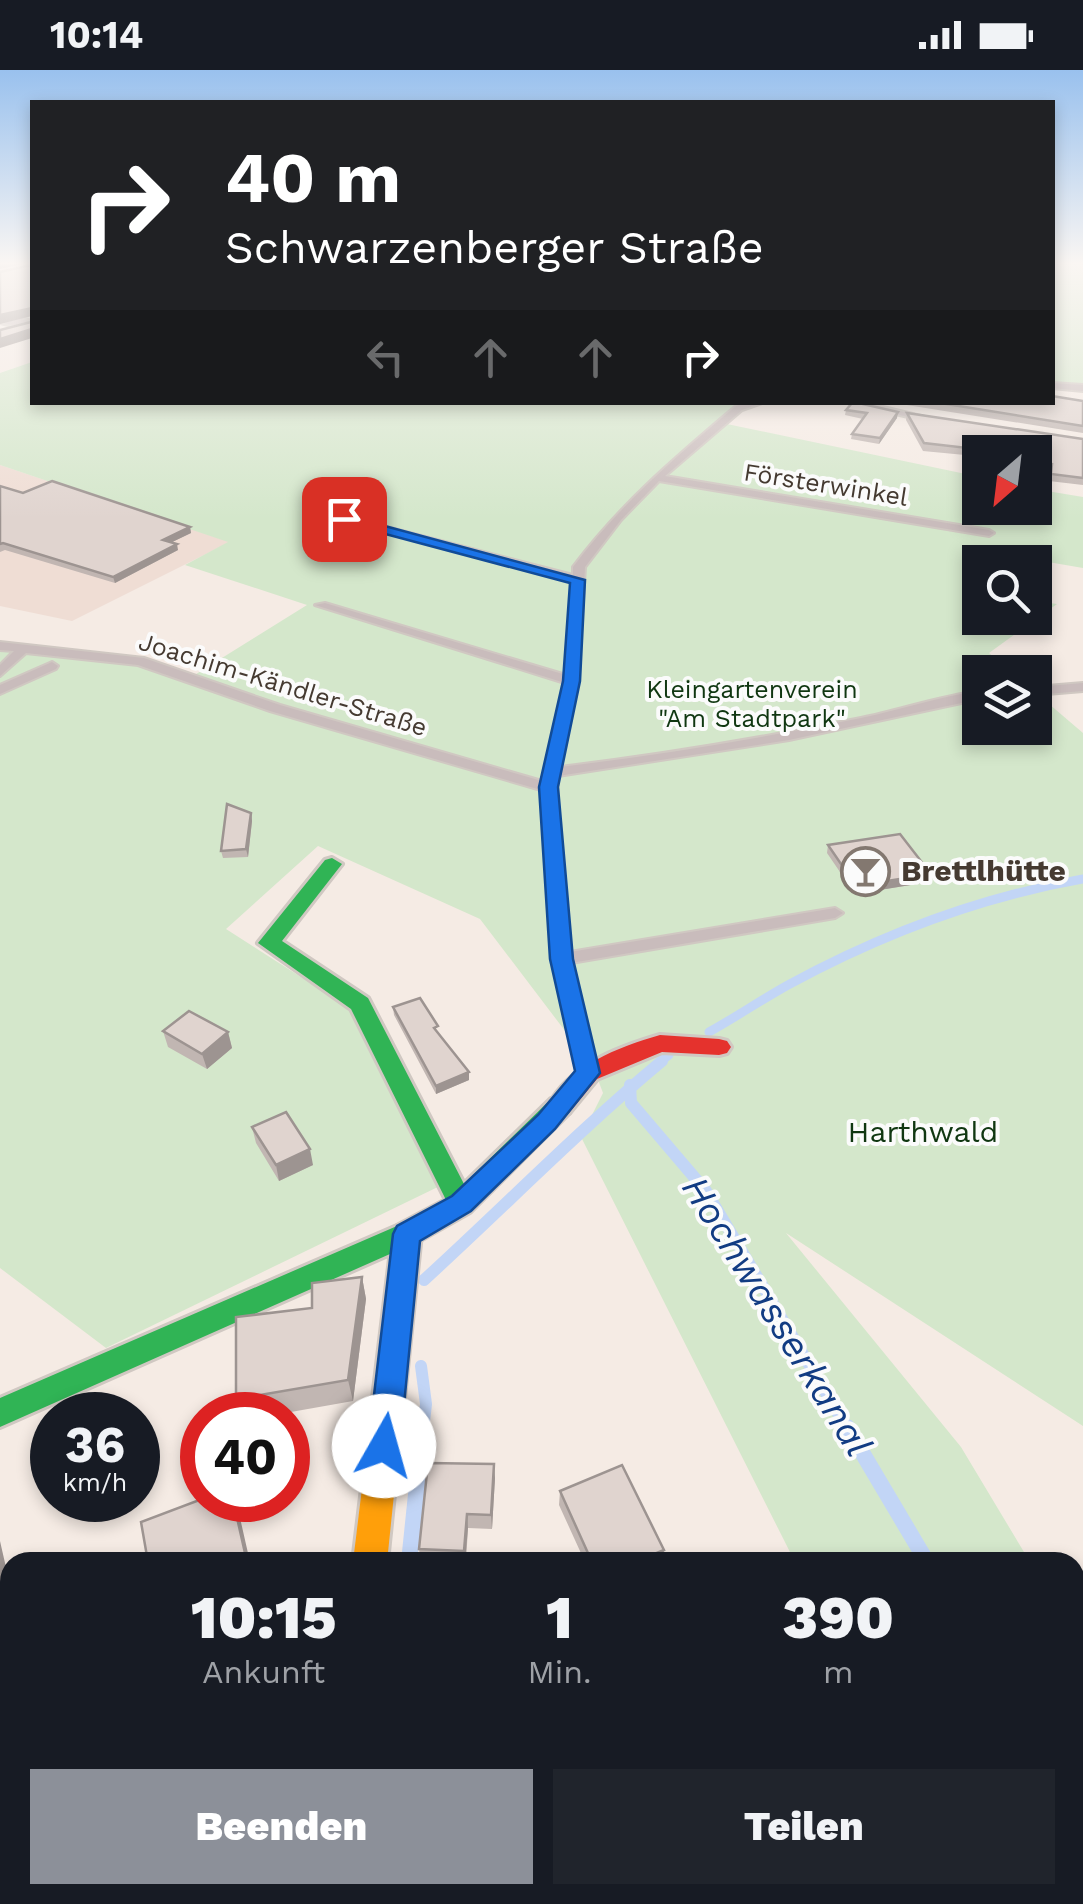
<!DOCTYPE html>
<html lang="de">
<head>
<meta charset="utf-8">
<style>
	:root { --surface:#171b24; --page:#20242c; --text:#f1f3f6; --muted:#9ea1a6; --accent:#8c9099 }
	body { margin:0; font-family:"Work Sans",sans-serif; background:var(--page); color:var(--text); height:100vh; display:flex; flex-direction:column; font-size:38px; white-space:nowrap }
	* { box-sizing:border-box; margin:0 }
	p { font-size:32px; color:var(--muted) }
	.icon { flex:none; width:55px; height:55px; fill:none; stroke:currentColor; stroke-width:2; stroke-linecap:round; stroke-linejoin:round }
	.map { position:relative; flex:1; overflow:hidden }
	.drawer { position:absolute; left:0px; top:1482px; width:1085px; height:352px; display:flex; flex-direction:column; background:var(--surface); border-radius:30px 30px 0 0; box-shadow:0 5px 15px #0003 }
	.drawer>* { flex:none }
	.banner { position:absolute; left:30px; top:30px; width:1025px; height:305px; border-radius:0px; box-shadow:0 5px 15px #0003; background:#202124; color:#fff; overflow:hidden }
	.needle { width:65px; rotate:208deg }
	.buttons { position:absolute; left:962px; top:365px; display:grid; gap:20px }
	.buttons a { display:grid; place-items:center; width:90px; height:90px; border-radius:0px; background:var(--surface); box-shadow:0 5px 15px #0003; font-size:50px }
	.speed { position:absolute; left:30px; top:1322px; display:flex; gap:20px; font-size:50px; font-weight:700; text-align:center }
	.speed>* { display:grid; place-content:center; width:130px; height:130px; border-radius:50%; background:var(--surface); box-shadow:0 5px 15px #0003; line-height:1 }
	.speed small { font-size:25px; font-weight:400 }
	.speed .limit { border:15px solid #d22; background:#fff; color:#111 }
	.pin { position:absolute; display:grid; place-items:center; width:85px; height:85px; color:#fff; margin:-42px; border-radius:20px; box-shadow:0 5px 15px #0006 }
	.me { position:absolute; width:110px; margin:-55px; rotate:7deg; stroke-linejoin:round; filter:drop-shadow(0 0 8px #0008) }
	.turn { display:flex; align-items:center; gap:35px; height:210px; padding:0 30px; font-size:45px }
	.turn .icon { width:130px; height:130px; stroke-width:2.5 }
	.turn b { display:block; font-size:70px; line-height:85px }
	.lanes { display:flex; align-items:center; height:95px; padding:0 30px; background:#0003; justify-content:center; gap:50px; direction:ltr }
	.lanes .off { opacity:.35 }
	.eta { display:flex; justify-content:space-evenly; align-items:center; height:170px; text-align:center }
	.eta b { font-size:60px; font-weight:800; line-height:70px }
	.action { display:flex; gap:20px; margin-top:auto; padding:20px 30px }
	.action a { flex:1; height:115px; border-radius:0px; background:var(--accent); color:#fff; font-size:40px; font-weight:800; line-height:115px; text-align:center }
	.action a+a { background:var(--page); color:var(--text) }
	.status { display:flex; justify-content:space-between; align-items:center; height:70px; padding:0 50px; background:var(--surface); direction:ltr }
	.status svg { height:28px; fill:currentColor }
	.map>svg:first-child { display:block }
</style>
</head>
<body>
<div class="status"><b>10:14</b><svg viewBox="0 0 49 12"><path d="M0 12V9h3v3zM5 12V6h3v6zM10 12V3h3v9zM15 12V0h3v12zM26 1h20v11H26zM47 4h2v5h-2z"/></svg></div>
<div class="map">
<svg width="1083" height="1834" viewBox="0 0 1083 1834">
	<rect width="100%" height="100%" fill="#f5ebe4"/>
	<path fill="#efddd4" d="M0,395L230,472L72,551L0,536Z"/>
	<path fill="#d4e7cb" d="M1053,193H1083V318L1053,315Z
		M32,292V332L761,333L739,338L722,353L980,407V438H1035V419L1083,427V498L984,481L980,492V548H1035V531L1057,534L989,583L1011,602H980V658H1035V622L1083,663V1356L786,1163L961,1377L1030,1492H795L581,1067L603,1023L594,999L480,849L318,776L226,859L351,939L444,1114L106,1278L0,1198V576L140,591L193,606L307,535L185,495L228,472L0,395V303Z
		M1075,1568L1083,1581V1834H958V1825H1075Z"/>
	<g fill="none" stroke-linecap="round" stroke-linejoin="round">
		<path stroke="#c2d5f6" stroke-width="9" d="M709,962C736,947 761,930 788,915C880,865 980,827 1083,809
			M659,993L669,985"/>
		<path stroke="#c2d5f6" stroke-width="12" d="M630,1015L631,1033L706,1121L848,1360
			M424,1210C504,1137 579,1060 662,991
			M421,1296L426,1334L423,1360"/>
		<path stroke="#c2d5f6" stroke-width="16" d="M847,1357L927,1492
			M409,1492L423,1357
			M1075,1767L1083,1785
			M465,1825L467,1834"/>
		<defs>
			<path id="lane" d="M1052,313L1083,315V321L1052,318Z
				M749,332H765L742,340L665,406L989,460L994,463L989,466L659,411L621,450L585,497L578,611L560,697C661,685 761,668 861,648C901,640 939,626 980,621V629L789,670L558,706L555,717L570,882L835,838L843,843L835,848L571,893L597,1003L595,1008H581L579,1003L553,889L541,720L270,641L138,595L26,583L0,606V595L14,581L0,580V572L144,588L280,635L542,711L565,613L315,535L325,533L566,605L572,512L339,449L344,446L573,505V497C621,433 676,387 736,336Z
				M843,332H862L934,349L930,352Z
				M52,592L58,596L56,599L0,624V615Z
				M1083,613V621L1035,625V617Z"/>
			<path id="street" d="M0,244L32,252V260L0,252Z
				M395,1825H453L456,1834H398Z"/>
			<path id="fast" d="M332,788L342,794L282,871L368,928L464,1114L551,1029H569L572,1036L569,1043L470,1142L417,1172L0,1357V1328L397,1156L446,1130L351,939L258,873L325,790Z"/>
			<path id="slow" d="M407,1153L417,1156L421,1164L387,1492H353L393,1164L397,1156Z"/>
			<path id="jam" d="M660,965L719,969L727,971L731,977L727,983L719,985L662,982L597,1009L569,1043H551L548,1036C571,995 616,978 660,965Z"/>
		</defs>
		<use href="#lane" stroke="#d0c8c2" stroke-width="4"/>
		<use href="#street" stroke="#d0c8c2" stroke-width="6"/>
		<use href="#fast" stroke="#d0c8c2" stroke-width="6"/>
		<use href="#slow" stroke="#d0c8c2" stroke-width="6"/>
		<use href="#jam" stroke="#d0c8c2" stroke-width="6"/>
		<use href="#lane" fill="#c9bcbc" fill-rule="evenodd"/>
		<use href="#street" fill="#c9bcbc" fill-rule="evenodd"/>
		<use href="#fast" fill="#30b455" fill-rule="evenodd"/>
		<use href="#slow" fill="#ff9f0a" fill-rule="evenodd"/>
		<use href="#jam" fill="#e5322d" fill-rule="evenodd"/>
	</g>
	<path fill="#c1b6b2" d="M1083,331V363L888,332H1052Z
		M846,340L897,348L879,374L851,369L852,364L863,349L845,345Z
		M907,343L1083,369V415L1049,411L1050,402L1035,400V382L980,384L966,382L965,385L923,381L906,350Z
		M0,416L23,423L190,457L191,463L172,472L178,480L115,513L5,480L0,482Z
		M251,743L252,751L248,787L223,788L221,781Z
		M828,775L931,804L929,812L855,824L827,783Z
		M393,937L439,964L469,1002V1010L436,1024L394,945Z
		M163,961L228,962L232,978L207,999L168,977Z
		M252,1057L313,1095L279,1111L256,1073Z
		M362,1207L366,1229L353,1331L274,1345H241L236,1329L312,1238Z
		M495,1408L492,1459L468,1458L466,1492H421L419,1479Z
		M560,1421L662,1492H585L559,1435Z"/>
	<path fill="#9d9491" d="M0,193H26L0,199Z
		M32,238V246L0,254V245Z
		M32,259V268L0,278V269Z
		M898,342L897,348L879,374L880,368Z
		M190,457L191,463L164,476L163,470Z
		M177,474L178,480L115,513L113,507Z
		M251,743L252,751L248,787L246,779Z
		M931,804L929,812L855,824L856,816Z
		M228,962L232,978L207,999L202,984Z
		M469,1002V1010L436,1024V1016Z
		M310,1079L313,1095L279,1111L276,1095Z
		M362,1207L366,1229L353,1331L348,1310Z
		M494,1394L495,1408L492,1459L491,1445Z
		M233,1430H234L238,1439L250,1492H247Z
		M467,1444L468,1458L465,1492L464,1481Z
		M0,1471L10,1515V1532L0,1536Z
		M664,1480L662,1492H635Z
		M25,1825H43L35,1834H17Z
		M177,1825H187L171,1834L168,1831Z
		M327,1825H349L332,1834H310Z"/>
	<path fill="#e0d4cf" stroke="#9d9491" stroke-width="2.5" d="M32,193V259L0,269V260L31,252L32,238L0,245V202L31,195Z
		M1052,326L1083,331V356L934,332H1052Z
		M853,332H854L898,342L880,368L852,364L867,343L846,340Z
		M907,343L1083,369V408L1051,404L1052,394L1035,392V382H1019L1020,381L968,375L967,378L924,373Z
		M52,411L190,457L163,470L177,474L113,507L3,473L0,474V416L23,423Z
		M227,734L251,743L246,779L221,781Z
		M900,764L931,804L856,816L828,775Z
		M420,928L438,956L434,958L469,1002L436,1016L393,937Z
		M189,941L228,962L202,984L163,961Z
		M286,1042L310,1079L276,1095L252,1057Z
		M362,1207L348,1310L236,1329V1247L312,1238V1213Z
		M428,1393L494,1394L491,1445L467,1444L464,1481L419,1479Z
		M622,1395L664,1480L635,1492H592L560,1421Z
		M202,1429L233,1430L247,1492H148L141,1452Z
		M10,1595V1620L0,1608V1605Z
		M0,1714L10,1724V1825H25L17,1834H0Z
		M269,1825H327L310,1834H271Z
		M370,1825H391L394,1833L411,1834H370L368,1826Z"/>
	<linearGradient id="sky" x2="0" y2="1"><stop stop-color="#99c1ee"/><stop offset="0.43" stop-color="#faf6f3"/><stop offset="1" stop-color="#faf6f3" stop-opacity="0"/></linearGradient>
	<rect width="1083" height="449" fill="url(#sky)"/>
	<path fill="#1a73e8" stroke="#114b97" stroke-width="2.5" d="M344,445L585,510L580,611L558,717L573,889L600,1003L555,1059L471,1141L420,1171L400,1376L395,1386L384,1391L373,1386L368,1376L393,1164L397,1156L452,1126L538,1045L575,1001L550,889L539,717L563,611L570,513L340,452L338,449Z"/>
	<defs>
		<symbol id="bar-ring" viewBox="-11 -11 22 22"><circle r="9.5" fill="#fbfbfb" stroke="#837870" stroke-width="1.5"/><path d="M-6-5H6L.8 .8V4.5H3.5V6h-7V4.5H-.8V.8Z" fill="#837870"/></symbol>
	</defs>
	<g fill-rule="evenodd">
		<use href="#bar-ring" x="838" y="774" width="55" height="55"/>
	</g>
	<g text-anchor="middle" stroke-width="8" stroke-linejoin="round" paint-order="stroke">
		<g font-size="25" fill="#453a31" stroke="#fbfbfb">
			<text transform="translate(826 414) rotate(9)" y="9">Försterwinkel</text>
			<text transform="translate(283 614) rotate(17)" y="9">Joachim-Kändler-Straße</text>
		</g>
		<g font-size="25" fill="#103711" stroke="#fbfbfb">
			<text x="752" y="628">Kleingartenverein<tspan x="752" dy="29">"Am Stadtpark"</tspan></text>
		</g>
		<g font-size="30" font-weight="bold" fill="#453a31" stroke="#fbfbfb" text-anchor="start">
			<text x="901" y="811">Brettlhütte</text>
		</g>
		<g font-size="30" fill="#103711" stroke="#fbfbfb">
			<text x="923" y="1072">Harthwald</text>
		</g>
		<g font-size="38" font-style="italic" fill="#123c83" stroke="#fbfbfb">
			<text transform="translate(777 1246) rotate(58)" y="13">Hochwasserkanal</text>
		</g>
	</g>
</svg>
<div class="buttons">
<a><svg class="needle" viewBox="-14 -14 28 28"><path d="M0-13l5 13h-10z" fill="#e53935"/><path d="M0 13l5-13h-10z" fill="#9ea1a6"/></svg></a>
<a><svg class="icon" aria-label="search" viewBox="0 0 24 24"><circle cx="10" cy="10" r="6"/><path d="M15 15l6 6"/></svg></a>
<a><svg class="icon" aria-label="layers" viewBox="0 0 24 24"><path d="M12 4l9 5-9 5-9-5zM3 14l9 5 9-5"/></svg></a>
</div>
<div class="speed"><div>36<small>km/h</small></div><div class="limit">40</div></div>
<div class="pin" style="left:344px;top:449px;background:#d93025"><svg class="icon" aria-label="arrive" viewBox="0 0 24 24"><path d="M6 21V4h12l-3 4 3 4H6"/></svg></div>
<svg class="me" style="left:384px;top:1376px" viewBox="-20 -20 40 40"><circle r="19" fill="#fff"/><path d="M0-13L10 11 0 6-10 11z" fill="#1a73e8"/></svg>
<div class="banner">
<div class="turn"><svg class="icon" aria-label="right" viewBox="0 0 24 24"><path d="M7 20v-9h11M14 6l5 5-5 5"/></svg><div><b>40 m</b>Schwarzenberger Straße</div></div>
<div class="lanes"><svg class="icon off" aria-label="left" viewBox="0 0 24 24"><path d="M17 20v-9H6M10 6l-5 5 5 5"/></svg><svg class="icon off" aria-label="ahead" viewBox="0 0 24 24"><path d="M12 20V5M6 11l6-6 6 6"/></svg><svg class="icon off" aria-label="ahead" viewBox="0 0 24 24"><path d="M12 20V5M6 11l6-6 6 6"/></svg><svg class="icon" aria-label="right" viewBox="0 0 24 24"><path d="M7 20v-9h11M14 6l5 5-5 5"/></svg></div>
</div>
<section class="drawer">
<div class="eta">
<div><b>10:15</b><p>Ankunft</p></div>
<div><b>1</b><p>Min.</p></div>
<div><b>390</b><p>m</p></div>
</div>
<div class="action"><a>Beenden</a><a>Teilen</a></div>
</section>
</div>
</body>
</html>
